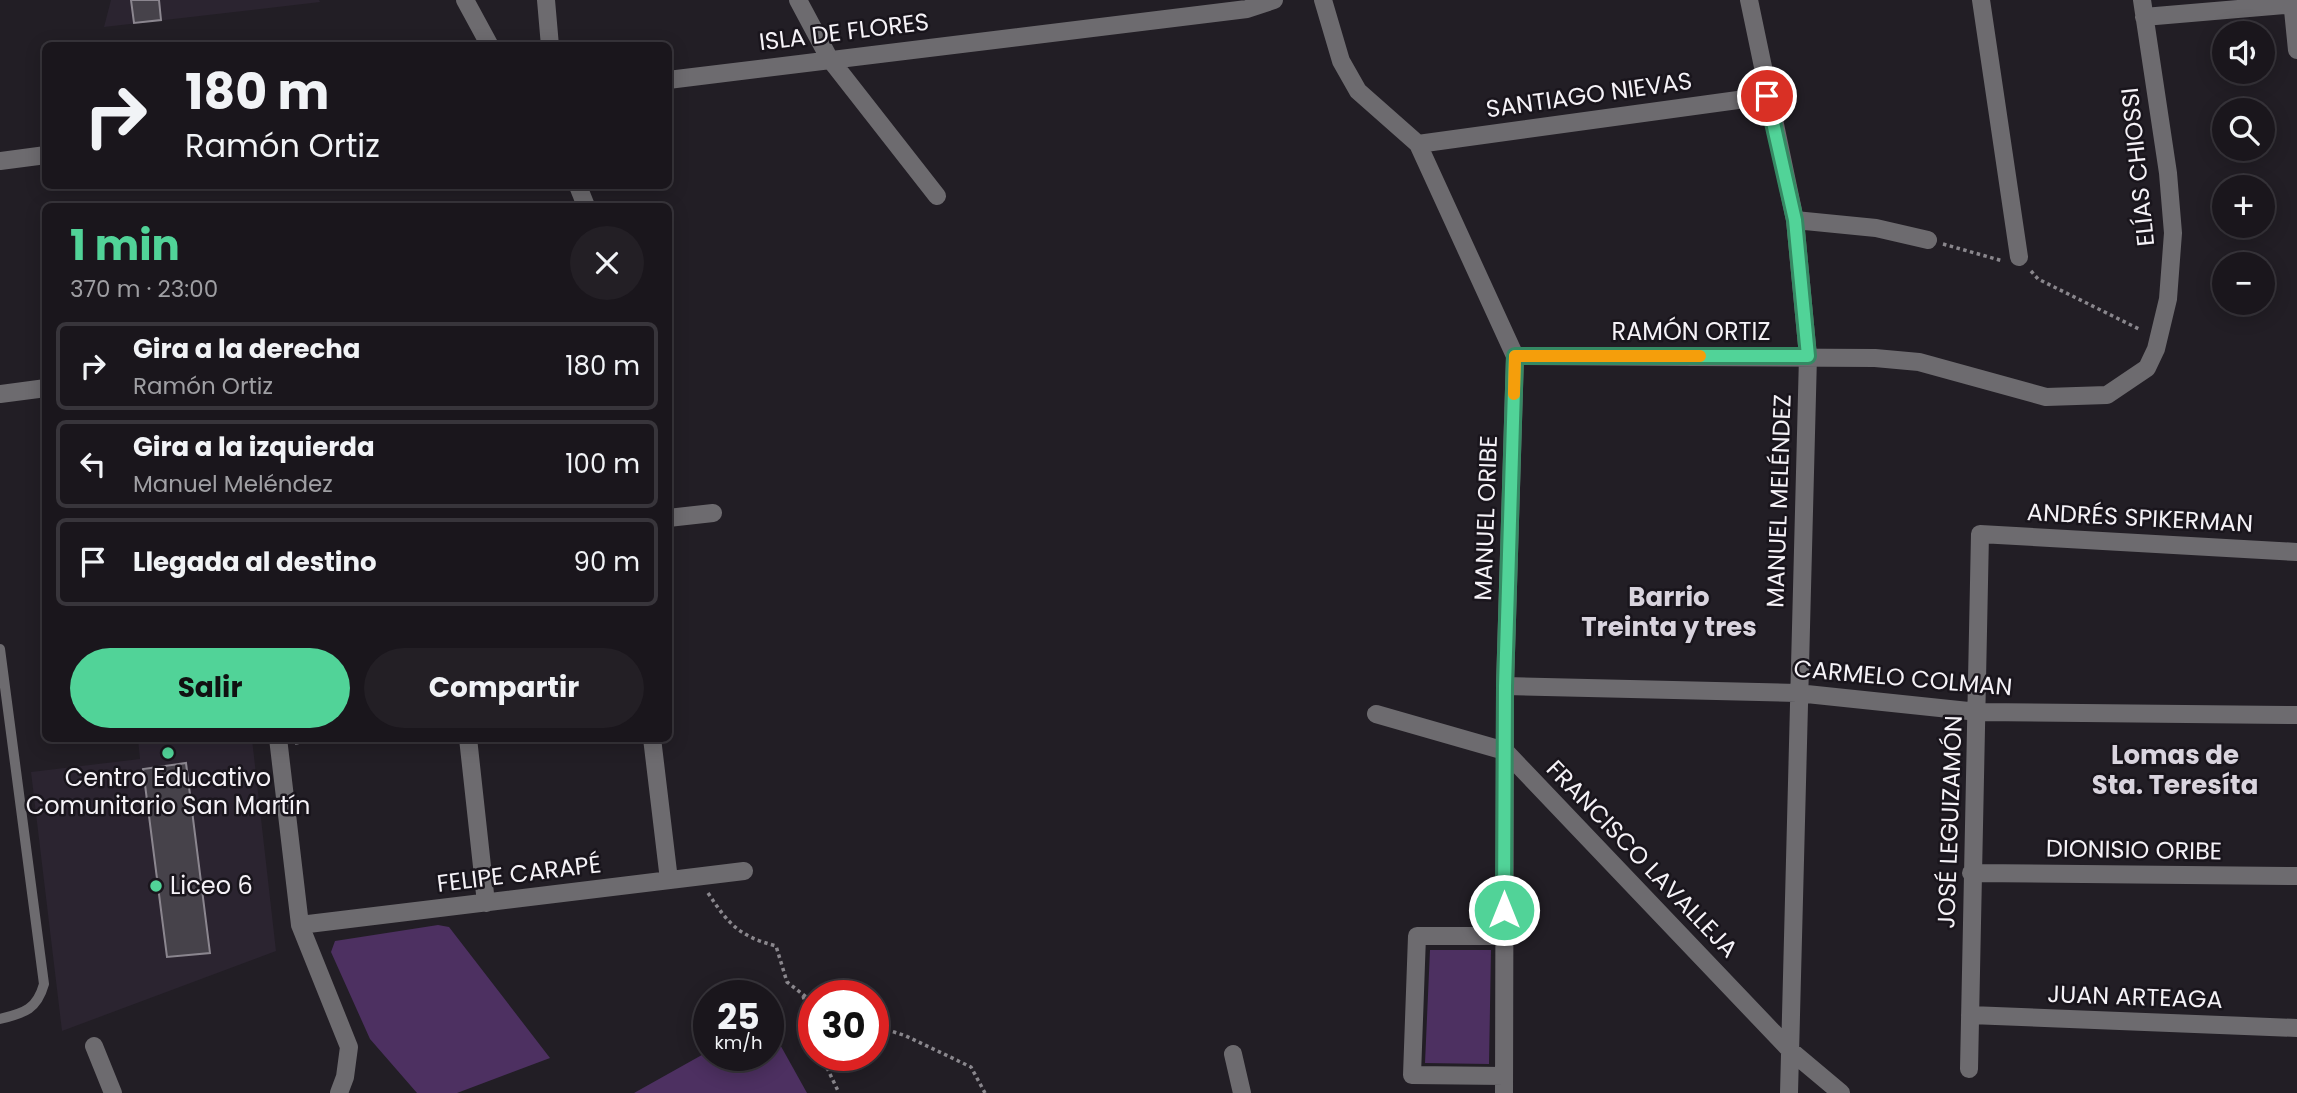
<!DOCTYPE html>
<html lang="es">
<head>
<meta charset="utf-8">
<style>
	:root { --surface:#1a161c; --page:#231f25; --text:#f1f3f6; --muted:#9f9fa3; --line:#38353b; --accent:#51d398 }
	body { margin:0; font-family:Poppins,sans-serif; background:var(--page); color:var(--text); height:100vh; display:flex; flex-direction:column; font-size:26px; white-space:nowrap }
	* { box-sizing:border-box; margin:0 }
	p { font-size:23px; color:var(--muted) }
	.icon { flex:none; width:38px; height:38px; fill:none; stroke:currentColor; stroke-width:2; stroke-linecap:round; stroke-linejoin:round }
	.map { position:relative; flex:1; overflow:hidden }
	.details { position:absolute; left:42px; top:203px; width:630px; height:539px; display:flex; flex-direction:column; background:var(--surface); border-radius:10px; box-shadow:0 4px 18px #0003,0 0 0 2px var(--line) }
	.details>* { flex:none }
	.guide { position:absolute; left:42px; top:42px; width:630px; height:147px; border-radius:10px; box-shadow:0 4px 18px #0003,0 0 0 2px var(--line); background:#1a161c; color:var(--text); overflow:hidden }
	.tools { position:absolute; left:2212px; top:21px; display:grid; gap:14px }
	.tools a { display:grid; place-items:center; width:63px; height:63px; border-radius:50%; background:var(--surface); box-shadow:0 4px 18px #0003,0 0 0 2px var(--line); font-size:35px }
	.speed { position:absolute; left:693px; top:980px; display:flex; gap:14px; font-size:35px; font-weight:700; text-align:center }
	.speed>* { display:grid; place-content:center; width:91px; height:91px; border-radius:50%; background:var(--surface); box-shadow:0 4px 18px #0003,0 0 0 2px var(--line); line-height:1 }
	.speed small { font-size:18px; font-weight:400 }
	.speed .limit { border:10px solid #d22; background:#fff; color:#111 }
	.pin { position:absolute; display:grid; place-items:center; width:60px; height:60px; color:#fff; margin:-30px; border:4px solid #fff; border-radius:50%; box-shadow:0 2px 7px #0007 }
	.me { position:absolute; width:77px; margin:-38px; rotate:0deg; stroke-linejoin:round; filter:drop-shadow(0 0 5px #0008) }
	.turn { display:flex; align-items:center; gap:24px; height:147px; padding:0 28px; font-size:32px }
	.turn .icon { width:91px; height:91px; stroke-width:2.5 }
	.turn b { display:block; font-size:49px; line-height:60px }
	.round { display:grid; place-items:center; flex:none; width:74px; height:74px; border-radius:37px; background:var(--page) }
	.headline { display:flex; align-items:center; justify-content:space-between; height:119px; padding:0 28px }
	h1 { font-size:42px; font-weight:700; line-height:52px; color:var(--accent) }
	.action { display:flex; gap:14px; margin-top:auto; padding:14px 28px }
	.action a { flex:1; height:80px; border-radius:42px; background:var(--accent); color:#111; font-size:28px; font-weight:700; line-height:80px; text-align:center }
	.action a+a { background:var(--page); color:var(--text) }
	ul { padding:0; list-style:none }
	li { display:flex; align-items:center; gap:21px; height:88px; margin:0 14px 10px; padding:0 14px; border:4px solid var(--line); border-radius:10px }
	li div { flex:1 }
	li b { display:block; font-size:26px }
	li em { font-style:normal }
	.map>svg:first-child { display:block }
</style>
</head>
<body>
<div class="map">
<svg width="2297" height="1093" viewBox="0 0 2297 1093">
	<rect width="100%" height="100%" fill="#221e25"/>
	<path fill="#2b2430" d="M111,0H319L320,2L104,27Z
		M138,739H252L276,951L62,1031L31,772L140,759Z"/>
	<path fill="#4d3061" d="M438,925L449,927L550,1058L457,1093H417L370,1039L331,952L335,941Z
		M1430,950H1491L1489,1064L1425,1063Z
		M768,1023L807,1093H634L709,1051V1055H768Z"/>
	<path fill="#46424a" stroke="#8b868f" stroke-width="2" d="M131,0H159L161,20L134,23Z
		M186,763L210,953L167,957L143,769Z"/>
	<g fill="none" stroke-linecap="round" stroke-linejoin="round">
		<path stroke="#8a878d" stroke-width="3.5" stroke-dasharray="3.5 3.5" stroke-linecap="butt" d="M1943,244L2003,261
			M2031,271L2038,279L2141,330
			M295,743L334,738
			M708,893C729,925 739,936 776,946L787,982L814,1003
			M803,996L814,1031
			M873,1025L906,1036L971,1067L985,1093
			M821,1055L839,1093"/>
		<path stroke="#6d6b6f" stroke-width="10" d="M0,649L44,984C37,1009 25,1013 0,1019"/>
		<path stroke="#6d6b6f" stroke-width="18" d="M465,0L490,46
			M546,0L550,46
			M798,0L829,58L937,196
			M1323,0L1341,61L1358,91L1418,144L1515,356L1505,686L1504,1093
			M1749,0L1795,220L1808,356L1789,1093
			M1981,0L2019,257
			M2292,0L2297,50
			M2144,17L2297,4
			M668,80L1247,9L1274,0
			M1418,144L1767,96
			M0,161L46,155
			M578,186L586,206
			M1795,220L1876,228L1928,240
			M1515,356L1875,358L1919,362L2046,397L2107,395L2147,368L2156,349L2168,299L2173,233L2168,173L2142,0
			M0,394L46,388
			M668,518L713,513
			M1505,686L1797,693L1978,712L2297,715
			M1376,714L1505,751L1791,1051L1841,1093
			M278,738L300,925L349,1047L345,1077L339,1093
			M468,738L486,903
			M652,738L669,880
			M1971,873L2297,876
			M300,925L744,871
			M1504,936H1417L1412,1075L1504,1076
			M1970,1015L2297,1028
			M94,1046L113,1093
			M1233,1054L1242,1093
			M1969,1069L1980,534L2297,552"/>
	</g>
	<g fill="none" stroke-linecap="round" stroke-linejoin="round">
		<defs>
			<path id="route" d="M1504,910L1505,686L1515,356H1808L1795,220L1767,96"/>
		</defs>
		<use href="#route" stroke="#358963" stroke-width="18"/>
		<use href="#route" stroke="#51d398" stroke-width="12"/>
		<path stroke="#f59e0b" stroke-width="12" d="M1514,394L1515,356H1700"/>
	</g>
	<g fill="#51d398" stroke="#19151c" stroke-width="2.5">
		<circle cx="168" cy="753" r="7"/>
		<circle cx="156" cy="886" r="7"/>
	</g>
	<g text-anchor="middle" stroke-width="5" stroke-linejoin="round" paint-order="stroke">
		<g font-size="24" fill="#f5f2f7" stroke="#19151c">
			<text transform="translate(844 32) rotate(-7)" y="8">ISLA DE FLORES</text>
			<text transform="translate(1589 95) rotate(-8)" y="8">SANTIAGO NIEVAS</text>
			<text transform="translate(2138 167) rotate(-96)" y="8">ELÍAS CHIOSSI</text>
			<text x="1691" y="340">RAMÓN ORTIZ</text>
			<text transform="translate(1779 501) rotate(-88)" y="8">MANUEL MELÉNDEZ</text>
			<text transform="translate(1486 518) rotate(-88)" y="8">MANUEL ORIBE</text>
			<text transform="translate(2140 518) rotate(3)" y="8">ANDRÉS SPIKERMAN</text>
			<text transform="translate(1903 678) rotate(5)" y="8">CARMELO COLMAN</text>
			<text transform="translate(1950 822) rotate(-88)" y="8">JOSÉ LEGUIZAMÓN</text>
			<text transform="translate(2134 850) rotate(1)" y="8">DIONISIO ORIBE</text>
			<text transform="translate(1642 859) rotate(46)" y="8">FRANCISCO LAVALLEJA</text>
			<text transform="translate(519 874) rotate(-7)" y="8">FELIPE CARAPÉ</text>
			<text transform="translate(2135 997) rotate(2)" y="8">JUAN ARTEAGA</text>
		</g>
		<g font-size="24" fill="#f5f2f7" stroke="#19151c">
			<text x="168" y="786">Centro Educativo<tspan x="168" dy="28">Comunitario San Martín</tspan></text>
			<text x="170" y="894" text-anchor="start">Liceo 6</text>
		</g>
		<g font-size="26" font-weight="bold" fill="#d9d4de" stroke="#19151c">
			<text x="1669" y="606">Barrio<tspan x="1669" dy="30">Treinta y tres</tspan></text>
			<text x="2175" y="764">Lomas de<tspan x="2175" dy="30">Sta. Teresíta</tspan></text>
		</g>
	</g>
</svg>
<div class="tools">
<a><svg class="icon" aria-label="sound" viewBox="0 0 24 24"><path d="M4 9h4l5-4v14l-5-4H4zM17 9q2 3 0 6"/></svg></a>
<a><svg class="icon" aria-label="search" viewBox="0 0 24 24"><circle cx="10" cy="10" r="6"/><path d="M15 15l6 6"/></svg></a>
<a>+</a>
<a>−</a>
</div>
<div class="speed"><div>25<small>km/h</small></div><div class="limit">30</div></div>
<div class="pin" style="left:1767px;top:96px;background:#d93025"><svg class="icon" aria-label="arrive" viewBox="0 0 24 24"><path d="M6 21V4h12l-3 4 3 4H6"/></svg></div>
<svg class="me" style="left:1504px;top:910px" viewBox="-20 -20 40 40"><circle r="17" fill="#51d398" stroke="#fff" stroke-width="3"/><path d="M0-11L8 9 0 5-8 9z" fill="#fff"/></svg>
<div class="guide">
<div class="turn"><svg class="icon" aria-label="right" viewBox="0 0 24 24"><path d="M7 20v-9h11M14 6l5 5-5 5"/></svg><div><b>180 m</b>Ramón Ortiz</div></div>
</div>
<section class="details">
<div class="headline"><div><h1>1 min</h1><p>370 m · 23:00</p></div><a class="round"><svg class="icon" aria-label="close" viewBox="0 0 24 24"><path d="M6 6l12 12M18 6L6 18"/></svg></a></div>
<ul>
<li><svg class="icon" aria-label="right" viewBox="0 0 24 24"><path d="M7 20v-9h11M14 6l5 5-5 5"/></svg><div><b>Gira a la derecha</b><p>Ramón Ortiz</p></div><em>180 m</em></li>
<li><svg class="icon" aria-label="left" viewBox="0 0 24 24"><path d="M17 20v-9H6M10 6l-5 5 5 5"/></svg><div><b>Gira a la izquierda</b><p>Manuel Meléndez</p></div><em>100 m</em></li>
<li><svg class="icon" aria-label="arrive" viewBox="0 0 24 24"><path d="M6 21V4h12l-3 4 3 4H6"/></svg><div><b>Llegada al destino</b></div><em>90 m</em></li>
</ul>
<div class="action"><a>Salir</a><a>Compartir</a></div>
</section>
</div>
</body>
</html>
